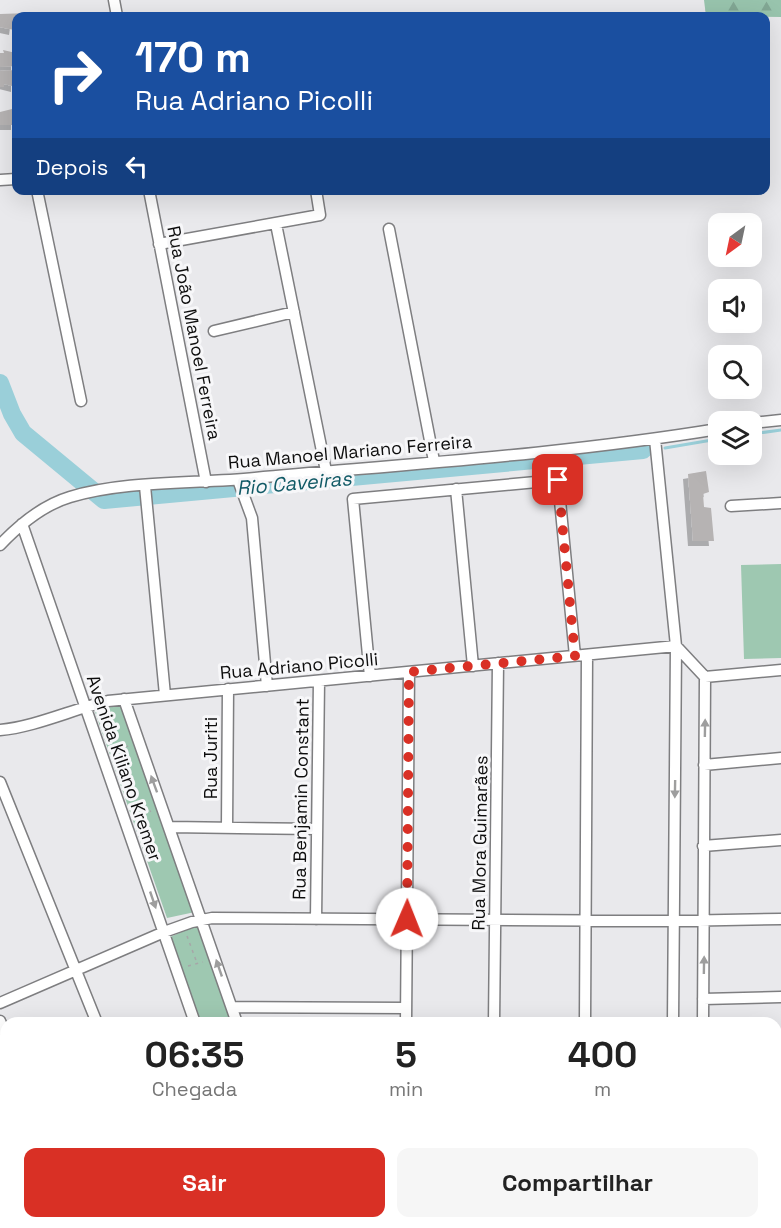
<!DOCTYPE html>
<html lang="pt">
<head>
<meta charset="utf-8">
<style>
	:root { --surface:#fff; --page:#f6f6f6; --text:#222; --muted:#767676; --accent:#d93025 }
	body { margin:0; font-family:"Space Grotesk",sans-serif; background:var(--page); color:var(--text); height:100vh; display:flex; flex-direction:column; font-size:22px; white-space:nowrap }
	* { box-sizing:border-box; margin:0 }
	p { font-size:20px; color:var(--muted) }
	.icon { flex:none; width:33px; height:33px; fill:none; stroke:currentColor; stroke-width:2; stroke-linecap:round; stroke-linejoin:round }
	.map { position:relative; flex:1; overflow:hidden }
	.details { position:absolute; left:0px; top:1017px; width:782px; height:212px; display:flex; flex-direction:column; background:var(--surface); border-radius:18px 18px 0 0; box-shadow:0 6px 24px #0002 }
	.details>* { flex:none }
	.top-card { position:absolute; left:12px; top:12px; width:758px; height:183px; border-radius:12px; box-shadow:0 6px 24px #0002; background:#1a4fa0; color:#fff; overflow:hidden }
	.needle { width:39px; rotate:213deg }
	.tools { position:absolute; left:708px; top:213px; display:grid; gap:12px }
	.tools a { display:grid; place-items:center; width:54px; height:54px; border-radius:12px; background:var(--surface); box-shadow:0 6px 24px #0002; font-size:30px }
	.pin { position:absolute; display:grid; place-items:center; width:51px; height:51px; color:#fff; margin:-26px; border-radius:12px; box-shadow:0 3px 9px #0006 }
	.me { position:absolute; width:66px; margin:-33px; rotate:1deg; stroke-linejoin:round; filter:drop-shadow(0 0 4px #0008) }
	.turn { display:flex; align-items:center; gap:21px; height:126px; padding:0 24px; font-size:27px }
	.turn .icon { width:78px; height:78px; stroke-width:2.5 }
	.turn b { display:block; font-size:42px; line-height:51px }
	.then { display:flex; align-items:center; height:57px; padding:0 24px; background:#0003; gap:12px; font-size:22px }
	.eta { display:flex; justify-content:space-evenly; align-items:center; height:102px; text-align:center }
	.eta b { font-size:36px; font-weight:700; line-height:42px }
	.action { display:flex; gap:12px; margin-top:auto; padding:12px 24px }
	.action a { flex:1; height:69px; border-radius:12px; background:var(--accent); color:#fff; font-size:24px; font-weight:700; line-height:69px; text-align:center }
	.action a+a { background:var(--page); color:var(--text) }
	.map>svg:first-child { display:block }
</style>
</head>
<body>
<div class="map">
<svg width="781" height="1228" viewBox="0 0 781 1228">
	<defs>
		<pattern id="forest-firs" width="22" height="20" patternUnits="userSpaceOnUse" patternTransform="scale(1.5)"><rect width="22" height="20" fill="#98c4ad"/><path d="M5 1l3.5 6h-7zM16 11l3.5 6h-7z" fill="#82a794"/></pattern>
		<filter id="shadow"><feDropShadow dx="-5" dy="5" stdDeviation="0" flood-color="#0004"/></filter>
	</defs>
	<rect width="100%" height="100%" fill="#e9e9ec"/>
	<path fill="url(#forest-firs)" d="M704,0H781V17L706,16Z"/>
	<path fill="#9ec8b1" d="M781,564V658L744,659L741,565Z
		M122,706L195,912L167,918L94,709Z
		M198,925L231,1023H199L170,937Z"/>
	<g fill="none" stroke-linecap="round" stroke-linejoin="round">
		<path stroke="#9acfd9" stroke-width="3" d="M752,434L781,430
			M665,448L718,439"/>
		<path stroke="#9acfd9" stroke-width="18" d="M0,383L12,414L23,433L104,500L643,450"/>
	</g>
	<path fill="#b6b3b3" filter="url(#shadow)" d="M59,12V16H16L14,30L0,27V14Z
		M3,50L16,53V66L0,67V53H4Z
		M16,70V87L4,84V87H0V71Z
		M16,108V125H0V112Z
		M706,471L709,492L703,494L704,507L711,508L714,541H693L688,474Z"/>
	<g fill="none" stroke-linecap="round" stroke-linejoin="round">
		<defs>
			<path id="minor" d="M114,0L117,16
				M0,180L16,179
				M37,190L81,401
				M149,190L206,482
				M276,224L326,471
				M389,229L434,461
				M159,244L320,215L316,190
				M214,331L294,312
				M752,423L781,420
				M655,439L676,646L673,1023
				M238,480L252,518L267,686
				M145,486L165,695
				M456,489L473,666
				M731,506L781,503
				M22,524L195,1023
				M0,545C19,525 43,505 70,497C126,480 196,484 255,478C409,464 565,454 718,429
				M676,646L705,677L703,1023
				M370,676L353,499L558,480L575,656
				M705,677L781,670
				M124,699L237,1023
				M0,730C35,727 73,709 108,701L676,646
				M704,765L781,758
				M0,782L97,1023
				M170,827L317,829
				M227,828L228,689
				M703,846L781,840
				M316,919L319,681
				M703,999L781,997
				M0,1003L164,932L192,922L212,918L673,921L781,919
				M232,1007L406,1008
				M0,1021L6,1035
				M406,1023L409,672
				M494,1023L498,663
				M585,1023L587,655
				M778,1040H781
				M776,1081H781
				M776,1102H781
				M776,1142H781
				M0,1176H6
				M776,1192H781
				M405,1222V1228
				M679,1222L680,1228
				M708,1222L709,1228
				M200,1228V1222"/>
		</defs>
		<use href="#minor" stroke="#7e7e80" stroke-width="13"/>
		<path stroke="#a6a6a8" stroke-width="1.5" stroke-dasharray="3 4.5" stroke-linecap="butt" d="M113,753L128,746
			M136,817L151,811
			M187,936L197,963
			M188,966L203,962"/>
		<use href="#minor" stroke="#fff" stroke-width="10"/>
	</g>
	<defs><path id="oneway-solid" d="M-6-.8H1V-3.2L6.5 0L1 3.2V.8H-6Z" transform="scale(1.5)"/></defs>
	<g fill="#9e9e9e">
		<use href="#oneway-solid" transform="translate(705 728) rotate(-89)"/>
		<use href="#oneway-solid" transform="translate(154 784) rotate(-110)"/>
		<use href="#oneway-solid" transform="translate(675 789) rotate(91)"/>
		<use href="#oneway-solid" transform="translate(153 900) rotate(71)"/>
		<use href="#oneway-solid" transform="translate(704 965) rotate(-89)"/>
		<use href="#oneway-solid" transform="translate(219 968) rotate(-109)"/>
	</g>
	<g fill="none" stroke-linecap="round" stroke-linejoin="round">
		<path stroke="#d93025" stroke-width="10" stroke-dasharray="0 18" d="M407,919L409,672L575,656L558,480"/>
	</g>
	<g text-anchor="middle" stroke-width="6" stroke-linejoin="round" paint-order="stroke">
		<g font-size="18" fill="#0d0d0d" stroke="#f7f7f9">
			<text transform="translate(194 333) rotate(79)" y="6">Rua João Manoel Ferreira</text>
			<text transform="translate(350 452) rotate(-5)" y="6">Rua Manoel Mariano Ferreira</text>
			<text transform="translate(299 666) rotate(-5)" y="6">Rua Adriano Picolli</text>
			<text transform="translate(211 758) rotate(-90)" y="6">Rua Juriti</text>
			<text transform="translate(124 768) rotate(71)" y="6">Avenida Kiliano Kremer</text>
			<text transform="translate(301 799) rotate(-89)" y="6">Rua Benjamin Constant</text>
			<text transform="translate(480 843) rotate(-89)" y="6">Rua Mora Guimarães</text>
		</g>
		<g font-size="20" font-style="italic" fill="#115a66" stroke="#f7f7f9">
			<text transform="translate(294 483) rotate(-5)" y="7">Rio Caveiras</text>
		</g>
	</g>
</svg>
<div class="tools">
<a><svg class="needle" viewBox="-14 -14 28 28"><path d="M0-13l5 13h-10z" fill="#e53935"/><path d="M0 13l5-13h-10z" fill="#767676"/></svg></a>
<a><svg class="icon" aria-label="sound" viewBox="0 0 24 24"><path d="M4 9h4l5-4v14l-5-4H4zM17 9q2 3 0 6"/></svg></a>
<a><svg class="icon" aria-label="search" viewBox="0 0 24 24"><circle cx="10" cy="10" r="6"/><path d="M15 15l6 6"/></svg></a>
<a><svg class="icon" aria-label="layers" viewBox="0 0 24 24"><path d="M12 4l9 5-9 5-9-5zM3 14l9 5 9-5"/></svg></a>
</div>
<div class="pin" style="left:558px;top:480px;background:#d93025"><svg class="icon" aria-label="arrive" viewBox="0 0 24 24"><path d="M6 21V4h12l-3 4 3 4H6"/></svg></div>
<svg class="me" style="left:407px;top:919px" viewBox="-20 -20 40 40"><circle r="19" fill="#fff"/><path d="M0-13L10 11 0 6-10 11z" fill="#d93025"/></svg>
<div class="top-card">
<div class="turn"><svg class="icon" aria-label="right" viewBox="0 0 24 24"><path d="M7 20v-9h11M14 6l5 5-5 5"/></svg><div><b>170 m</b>Rua Adriano Picolli</div></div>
<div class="then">Depois<svg class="icon" aria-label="left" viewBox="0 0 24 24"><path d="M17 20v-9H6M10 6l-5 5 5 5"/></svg></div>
</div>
<section class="details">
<div class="eta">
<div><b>06:35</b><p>Chegada</p></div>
<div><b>5</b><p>min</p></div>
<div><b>400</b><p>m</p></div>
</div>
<div class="action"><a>Sair</a><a>Compartilhar</a></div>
</section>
</div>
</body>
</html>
